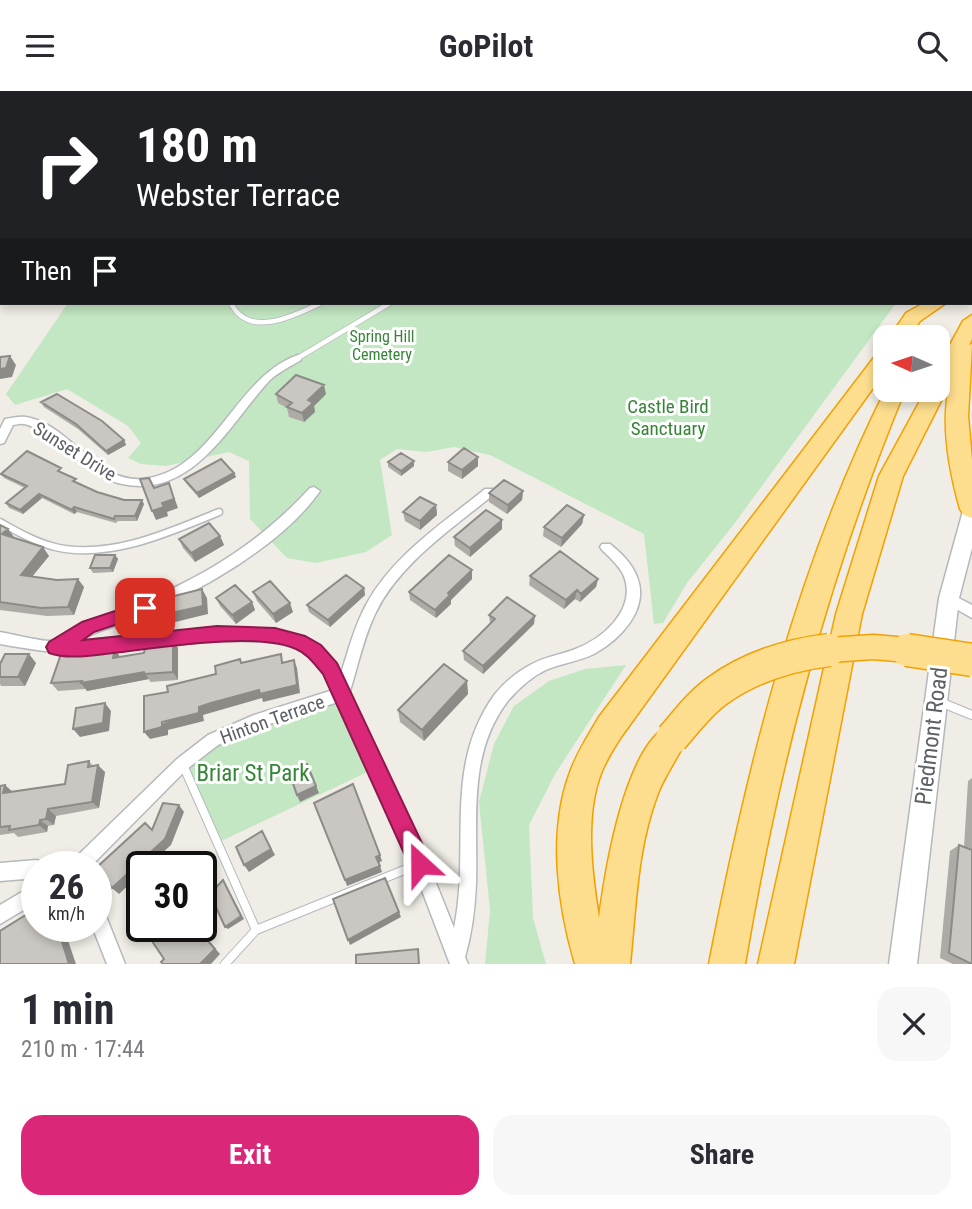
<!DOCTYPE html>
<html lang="en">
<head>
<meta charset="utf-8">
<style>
	:root { --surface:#fff; --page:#f7f7f7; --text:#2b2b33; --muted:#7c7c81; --accent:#db2777 }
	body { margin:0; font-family:"Roboto Condensed",sans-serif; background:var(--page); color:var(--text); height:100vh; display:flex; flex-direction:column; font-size:26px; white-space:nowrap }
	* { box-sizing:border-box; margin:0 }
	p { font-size:23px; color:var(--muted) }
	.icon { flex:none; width:38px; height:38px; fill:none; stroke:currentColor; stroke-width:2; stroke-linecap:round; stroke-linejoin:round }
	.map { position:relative; height:873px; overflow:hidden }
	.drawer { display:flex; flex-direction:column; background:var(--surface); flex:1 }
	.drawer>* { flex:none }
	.hud { position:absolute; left:0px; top:0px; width:973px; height:214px; box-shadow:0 4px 10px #0003; background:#202124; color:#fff; overflow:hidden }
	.needle { width:46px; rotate:273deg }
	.controls { position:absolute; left:873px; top:234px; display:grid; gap:14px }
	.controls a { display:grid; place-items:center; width:77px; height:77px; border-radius:14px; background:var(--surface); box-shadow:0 4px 10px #0003; font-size:35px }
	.speed { position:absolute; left:21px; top:760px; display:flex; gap:14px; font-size:35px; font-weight:700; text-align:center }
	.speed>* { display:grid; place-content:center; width:91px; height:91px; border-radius:50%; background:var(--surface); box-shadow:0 4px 10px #0003; line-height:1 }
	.speed small { font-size:18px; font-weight:400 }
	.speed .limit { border:4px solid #111; border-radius:10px; background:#fff; color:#111 }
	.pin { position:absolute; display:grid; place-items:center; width:60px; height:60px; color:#fff; margin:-30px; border-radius:14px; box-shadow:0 4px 10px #0006 }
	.me { position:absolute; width:77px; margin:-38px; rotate:336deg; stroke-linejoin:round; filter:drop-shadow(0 0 5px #0008) }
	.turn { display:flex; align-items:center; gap:24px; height:147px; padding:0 21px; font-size:32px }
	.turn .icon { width:91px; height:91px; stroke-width:2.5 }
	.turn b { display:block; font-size:49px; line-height:60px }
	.then { display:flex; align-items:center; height:66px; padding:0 21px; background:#0003; gap:14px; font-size:26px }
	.round { display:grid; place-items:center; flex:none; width:74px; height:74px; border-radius:21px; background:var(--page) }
	.headline { display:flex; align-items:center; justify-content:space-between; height:119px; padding:0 21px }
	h1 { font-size:42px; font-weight:700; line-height:52px }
	.action { display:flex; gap:14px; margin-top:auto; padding:14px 21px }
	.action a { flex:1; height:80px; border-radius:21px; background:var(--accent); color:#fff; font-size:28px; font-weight:700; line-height:80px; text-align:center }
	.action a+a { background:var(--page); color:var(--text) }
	header { display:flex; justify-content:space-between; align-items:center; height:91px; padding:0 21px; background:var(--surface); font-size:32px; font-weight:700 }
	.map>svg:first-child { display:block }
</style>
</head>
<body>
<header><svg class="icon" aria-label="menu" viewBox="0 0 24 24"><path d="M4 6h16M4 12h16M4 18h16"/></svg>GoPilot<svg class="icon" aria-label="search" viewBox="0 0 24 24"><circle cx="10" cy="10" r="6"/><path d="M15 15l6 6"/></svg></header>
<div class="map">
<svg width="972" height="873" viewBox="0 0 972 873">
	<rect width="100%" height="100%" fill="#efede5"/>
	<path fill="#c3e7c2" d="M338,0H733V2H337Z
		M68,212H896L731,437L687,492L663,532L654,533L644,443L490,364L454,356L427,361L397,358L380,369L392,444L366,461L316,472L287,467L250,428L249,370L229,361L166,375L141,373L128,367L141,352L128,335L67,298L15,314L6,303Z
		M626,574L555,683L529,734L533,827L546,873H485L490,819L479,711L494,653L514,615L549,590L585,578Z
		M342,603L376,677L217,752L182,673L213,649Z"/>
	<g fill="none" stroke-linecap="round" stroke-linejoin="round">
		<defs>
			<path id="lane-far3" d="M406,2L408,0
				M465,2L467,0
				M618,2L622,0
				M655,2L657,0
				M683,2L687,0
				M788,2L790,0"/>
			<path id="lane-far2" d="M231,212C248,248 294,225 321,212
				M298,267L390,212"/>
			<path id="lane-far1" d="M0,431C18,441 35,451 55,456C110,469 170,441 219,421"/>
			<path id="lane" d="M940,611L972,624
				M183,674L256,839
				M225,873L256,839L419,773"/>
			<path id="street" d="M131,0H138L129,2Z
				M174,0H181L172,2Z
				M777,0H783L776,2Z
				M908,0H932L929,2H903Z
				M2,31V36H0V32Z
				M0,89H2L0,94Z
				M0,101H2V106H0Z
				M298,264L301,265V269C291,275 279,281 270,289C229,333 194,408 122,393C91,387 69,358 43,342C37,339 30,333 23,333C20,332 16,334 13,334L4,352L0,353V338L5,328C12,327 20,325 26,326C68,332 96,392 142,388C215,381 234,286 298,264Z
				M314,396L320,400C282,455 198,501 137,527C117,535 96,540 77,550L217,537L275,539L304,546L320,556L335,574L340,585C348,561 354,536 366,514C392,465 443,432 485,398H493L495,401L493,404C452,438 400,472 376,521C363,547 358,576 349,603L426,767L454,837C471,757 442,676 495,603C505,591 518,580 532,573C545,566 559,564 573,559C601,549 635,521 625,488C622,477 610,467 602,459L600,456L602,453H610C621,462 632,472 637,486C650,518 620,549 594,563C579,570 564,572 548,578C532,585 518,598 507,611C467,664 478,731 476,792C475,817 472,842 465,866L468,873H450L413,776L338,611L257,637L218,654L187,678L91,775H71L73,769L177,668L208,644L254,624L333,599C325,582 314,563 295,555C282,550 266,551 253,550C198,548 145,559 91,562C60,564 30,558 0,553V541C12,543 43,551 53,550C59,549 78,536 87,533C174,501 246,467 310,397Z
				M949,502L972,514V527L944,511L942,507L944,503Z
				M37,769L43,772L44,775H37V787L0,790V772Z
				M37,792V811L0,833V814Z
				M96,812L102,815L125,873H107L92,835H96Z"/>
			<path id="secondary" d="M972,413V457L959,507L917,873H889L939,507L963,420L965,415Z"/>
			<path id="highway" d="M972,149V160H971V149Z
				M924,212H946L920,230L908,247H889L906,222Z
				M972,224V248L969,254L972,253L968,325L972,369V427L964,424L960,418C949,379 940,332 950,292L903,385L862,523L794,873H758L836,523L879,385L926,299H938V276L963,230Z
				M886,258V279L621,646C614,657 607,668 602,680C584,724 592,782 599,827C605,781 625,651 672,633L683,637L687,647C678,667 664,685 657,705C637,758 636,817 630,873H575C558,815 548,743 569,684C576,663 588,645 599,626L879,260Z
				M886,298L905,299C827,488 779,672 745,873H709C747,677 796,477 886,298Z"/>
		</defs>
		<use href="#lane-far3" stroke="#b5b8bc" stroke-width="5"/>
		<use href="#lane-far2" stroke="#b5b8bc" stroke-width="6"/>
		<use href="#lane-far1" stroke="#b5b8bc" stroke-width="9"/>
		<use href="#lane" stroke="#b5b8bc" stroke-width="10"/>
		<use href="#street" stroke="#b5b8bc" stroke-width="3"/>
		<use href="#secondary" stroke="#b4b8bd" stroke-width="3"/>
		<use href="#highway" stroke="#f4a000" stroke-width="3"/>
		<use href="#lane-far3" stroke="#fff" stroke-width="3.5"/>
		<use href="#lane-far2" stroke="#fff" stroke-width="4.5"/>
		<use href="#lane-far1" stroke="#fff" stroke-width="6"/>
		<use href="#lane" stroke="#fff" stroke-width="8"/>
		<use href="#street" fill="#fff" fill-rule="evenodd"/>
		<use href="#secondary" fill="#fff" fill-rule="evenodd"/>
		<use href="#highway" fill="#fddd8e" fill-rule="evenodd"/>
		<defs>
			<path id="highway-bridge-far1" d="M815,560L873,556L920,560"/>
			<path id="highway-bridge" d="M907,559L972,569
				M672,647C686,631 700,612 717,600C750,576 789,564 829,559"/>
		</defs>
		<use href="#highway-bridge-far1" stroke="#f4a000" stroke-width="27" stroke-linecap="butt"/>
		<use href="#highway-bridge" stroke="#f4a000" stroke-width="35" stroke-linecap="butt"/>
		<use href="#highway-bridge-far1" stroke="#fddd8e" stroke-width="24"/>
		<use href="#highway-bridge" stroke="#fddd8e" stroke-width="32"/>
	</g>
	<path fill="#aeaba7" d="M746,0H763V2H746Z
		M276,303H326L314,315L315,321L304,331L289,326L287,317L278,312Z
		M41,311L124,349L126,354L108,364L78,338L44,316Z
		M414,370V375L401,385L388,376V371Z
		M448,371L478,375L462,388L448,380Z
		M63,382L78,392L97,401L144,413L137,430H118L116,432L77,421L74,423L42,407L23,423L9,417L6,412L25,397L4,387L1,383Z
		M234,382L236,386L199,407L186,392L184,388Z
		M523,400L522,409L507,423L489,411V402Z
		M436,414L437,424L420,439L405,430L403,421Z
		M584,424L582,433L561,456L543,445L544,436Z
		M0,434L14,446L49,465L32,485L84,496L74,524L47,525L0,519Z
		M502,438L470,466L455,455L454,446Z
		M220,445L224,454L195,471L183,457L179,448Z
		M115,464L118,468L113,481L93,482L90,477Z
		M472,479V488L451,509V513L436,527L410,509L409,501Z
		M530,485L598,488L596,496L580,511L575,508L564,518L529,494Z
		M364,497L365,504L330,536L309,521L307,514Z
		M253,501L293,521L276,532L257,510Z
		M216,507L252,511L255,519L236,533L220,515Z
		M489,524L534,533L483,583L464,569L463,560L490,533Z
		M178,557V589L150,591L149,588L87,600L86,598L58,600L51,592L115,558L120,566Z
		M36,572L25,595H1L0,593V573Z
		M467,590L468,603L424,650L400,631L398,619Z
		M89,670L93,675L105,681L99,717L56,725L54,734L48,735L47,741L18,746L14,742L0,744V695L13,701L65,693Z
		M972,687V873H953L940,867L950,760L959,754L964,756L968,690Z"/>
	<path fill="#8d8b88" d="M10,265L16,274L12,286L0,288V278Z
		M324,294L326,303L314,315L315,321L304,331L302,322L308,309Z
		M124,349L126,354L108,364L106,360Z
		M478,366V375L462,388V379Z
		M414,370V375L401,385V380Z
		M234,382L236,386L199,407L197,402Z
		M169,392L178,417L167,421L168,425L156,429L152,420L162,412Z
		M523,400L522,409L507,423L508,414Z
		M39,403L42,407L23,423L20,419Z
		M142,409L144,413L137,430L135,425Z
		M436,414L437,424L420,439V430Z
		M74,416L77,421L74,423L72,419Z
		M584,424L582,433L561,456L562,447Z
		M502,429V438L470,466V457Z
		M8,438L14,446L2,443Z
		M220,445L224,454L195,471L191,462Z
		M43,456L49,465L27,492L21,484Z
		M115,464L118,468L113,481L110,477Z
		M472,479V488L451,509V513L436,527L435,519L448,502Z
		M78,488L84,496L74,524L68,516Z
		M598,488L596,496L580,511L581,503Z
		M364,497L365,504L330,536L328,529Z
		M202,498L207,507L208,523L167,533L162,524Z
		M577,499L575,508L564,518L566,509Z
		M252,511L255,519L236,533L232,524Z
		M290,512L293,521L276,532L273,523Z
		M535,525L534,533L483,583V575Z
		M173,549L178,557V589L173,581Z
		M115,558L120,566L113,567Z
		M29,563L36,572L25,595L18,586Z
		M294,569L297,577L300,602L263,611L262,607L203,624L204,630L168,639V644L150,648L144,641L199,616Z
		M144,581L149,588L87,600L81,592Z
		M467,590L468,603L424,650L422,639Z
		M105,612L111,620L109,640L80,646L73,638Z
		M98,674L105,681L99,717L92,711Z
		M310,680L319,702L300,711L297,704Z
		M5,694L14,702H3Z
		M179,714L184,721L171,754L148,775H142V781L119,803L112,797Z
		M48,718L56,725L54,734L46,728Z
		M40,729L48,735L47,741L39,734Z
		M262,740L275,764L249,781L244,774Z
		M380,764L382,770L378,772L376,766Z
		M380,775L382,781L347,795L345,789Z
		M223,789L244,828L228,838L225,836Z
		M201,804L211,817L201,826Z
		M399,821L401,826L350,854L348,849Z
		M57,835H63L76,873H69Z
		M195,835H196L220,863L211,873H200Z"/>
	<path fill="#cac7c2" stroke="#8d8b88" stroke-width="2" d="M10,265L6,277L0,278V266Z
		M296,284L324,294L308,309L313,312L302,322L287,316L292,312L276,303Z
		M57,303L102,330L124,349L106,360L76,333L41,311Z
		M464,357L478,366L462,379L448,371Z
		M27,360L61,377L58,380L76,388L73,390L97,401L124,409H142L135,425H115L114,428L74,416L72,419L39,403L20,419L6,412L27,395L1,383Z
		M401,362L414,370L401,380L388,371Z
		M221,368L234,382L197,402L184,388Z
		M149,387L154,397L169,392L174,408L162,412L164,416L152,420L140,388Z
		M504,389L523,400L508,414L489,402Z
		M420,406L436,414L420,430L403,421Z
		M567,414L584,424L562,447L544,436Z
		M486,419L502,429L470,457L454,446Z
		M209,432L220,445L191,462L179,448Z
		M0,434L8,438L2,443L43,456L21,484L57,489L78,488L68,516L41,517L0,511Z
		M560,460L598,488L581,503L577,499L566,509L530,485Z
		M95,464H115L110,477H90Z
		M449,464L472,479L448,502L450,504L435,519L409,501Z
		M346,484L364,497L328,529L307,514Z
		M270,490L290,512L273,523L253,501Z
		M235,494L252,511L232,524L216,507Z
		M202,498L203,515L162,524V508Z
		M507,506L535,525L483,575L463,560L495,528L489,524Z
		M173,549V581L145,583L144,581L81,592L82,590L51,592L61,563L115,558L113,567L144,562L145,556Z
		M5,563H29L18,586H0V573Z
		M281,563L282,572L294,569L297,594L260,603L259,599L211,612L199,616V622L162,631V636L144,641V605L168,601L167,595L216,583L215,575L240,568L241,572Z
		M444,573L467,590L422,639L398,619Z
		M105,612L103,632L73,638L76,617Z
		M89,670L88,676L98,674L92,711L48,718L46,728L40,729L39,734L9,739L10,735L0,736V695L5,694L3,702L65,693L68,674Z
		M307,673L316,695L297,704L289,681Z
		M353,693L380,764L376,766L380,775L345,789L314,712Z
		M163,712L179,714L165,748L112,797L96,778V777L145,732L152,739Z
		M262,740L271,758L244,774L236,756Z
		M959,754L972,759V873L949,862Z
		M385,787L399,821L348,849L333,808Z
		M223,789L241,825L225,836L210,803Z
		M201,806L206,812L201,816Z
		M37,817V835H57L69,873H0V840Z
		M142,835H195L215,858L200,873H163L161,871L164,868Z
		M418,858L419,873H356V864Z"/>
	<path fill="#db2777" stroke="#8e194d" stroke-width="2" d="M145,510L151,512L153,517L151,522L94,541L83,549L217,535L275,537L305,545L321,554L337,572L428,765L431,773L428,780L420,784L412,780L323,583C315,574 308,563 296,558C257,540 158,557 113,562C94,564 68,569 49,562L46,556L49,551L82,531Z"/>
	<g text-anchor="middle" stroke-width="6" stroke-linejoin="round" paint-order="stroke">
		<g font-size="16" fill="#358536" stroke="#fff">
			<text x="382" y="251">Spring Hill<tspan x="382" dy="18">Cemetery</tspan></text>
		</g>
		<g font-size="19" fill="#358536" stroke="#fff">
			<text x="668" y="322">Castle Bird<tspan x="668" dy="22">Sanctuary</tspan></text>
		</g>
		<g font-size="19" fill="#5d6166" stroke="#fff">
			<text transform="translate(75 360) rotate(32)" y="7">Sunset Drive</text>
			<text transform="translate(272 628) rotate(-20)" y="7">Hinton Terrace</text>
		</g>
		<g font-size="23" fill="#5d6166" stroke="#fff">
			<text transform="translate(931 645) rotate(-83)" y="8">Piedmont Road</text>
		</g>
		<g font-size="23" fill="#358536" stroke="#fff">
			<text x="253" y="690">Briar St Park</text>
		</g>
	</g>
</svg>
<div class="controls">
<a><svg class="needle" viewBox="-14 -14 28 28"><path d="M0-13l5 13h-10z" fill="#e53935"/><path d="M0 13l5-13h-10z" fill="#7c7c81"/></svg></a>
</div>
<div class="speed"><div>26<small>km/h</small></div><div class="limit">30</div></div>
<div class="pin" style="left:145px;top:517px;background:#d93025"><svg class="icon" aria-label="arrive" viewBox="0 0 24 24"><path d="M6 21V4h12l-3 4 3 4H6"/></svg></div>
<svg class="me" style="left:420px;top:773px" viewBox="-20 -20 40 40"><path d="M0-17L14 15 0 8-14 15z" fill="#db2777" stroke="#fff" stroke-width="4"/></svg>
<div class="hud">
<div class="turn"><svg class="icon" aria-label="right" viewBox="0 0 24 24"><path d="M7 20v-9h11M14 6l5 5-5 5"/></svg><div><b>180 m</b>Webster Terrace</div></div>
<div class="then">Then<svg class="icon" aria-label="arrive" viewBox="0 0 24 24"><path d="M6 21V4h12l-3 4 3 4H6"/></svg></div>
</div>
</div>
<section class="drawer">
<div class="headline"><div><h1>1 min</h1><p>210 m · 17:44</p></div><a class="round"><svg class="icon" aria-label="close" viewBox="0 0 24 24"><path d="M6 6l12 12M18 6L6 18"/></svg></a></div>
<div class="action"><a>Exit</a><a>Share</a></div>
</section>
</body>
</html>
